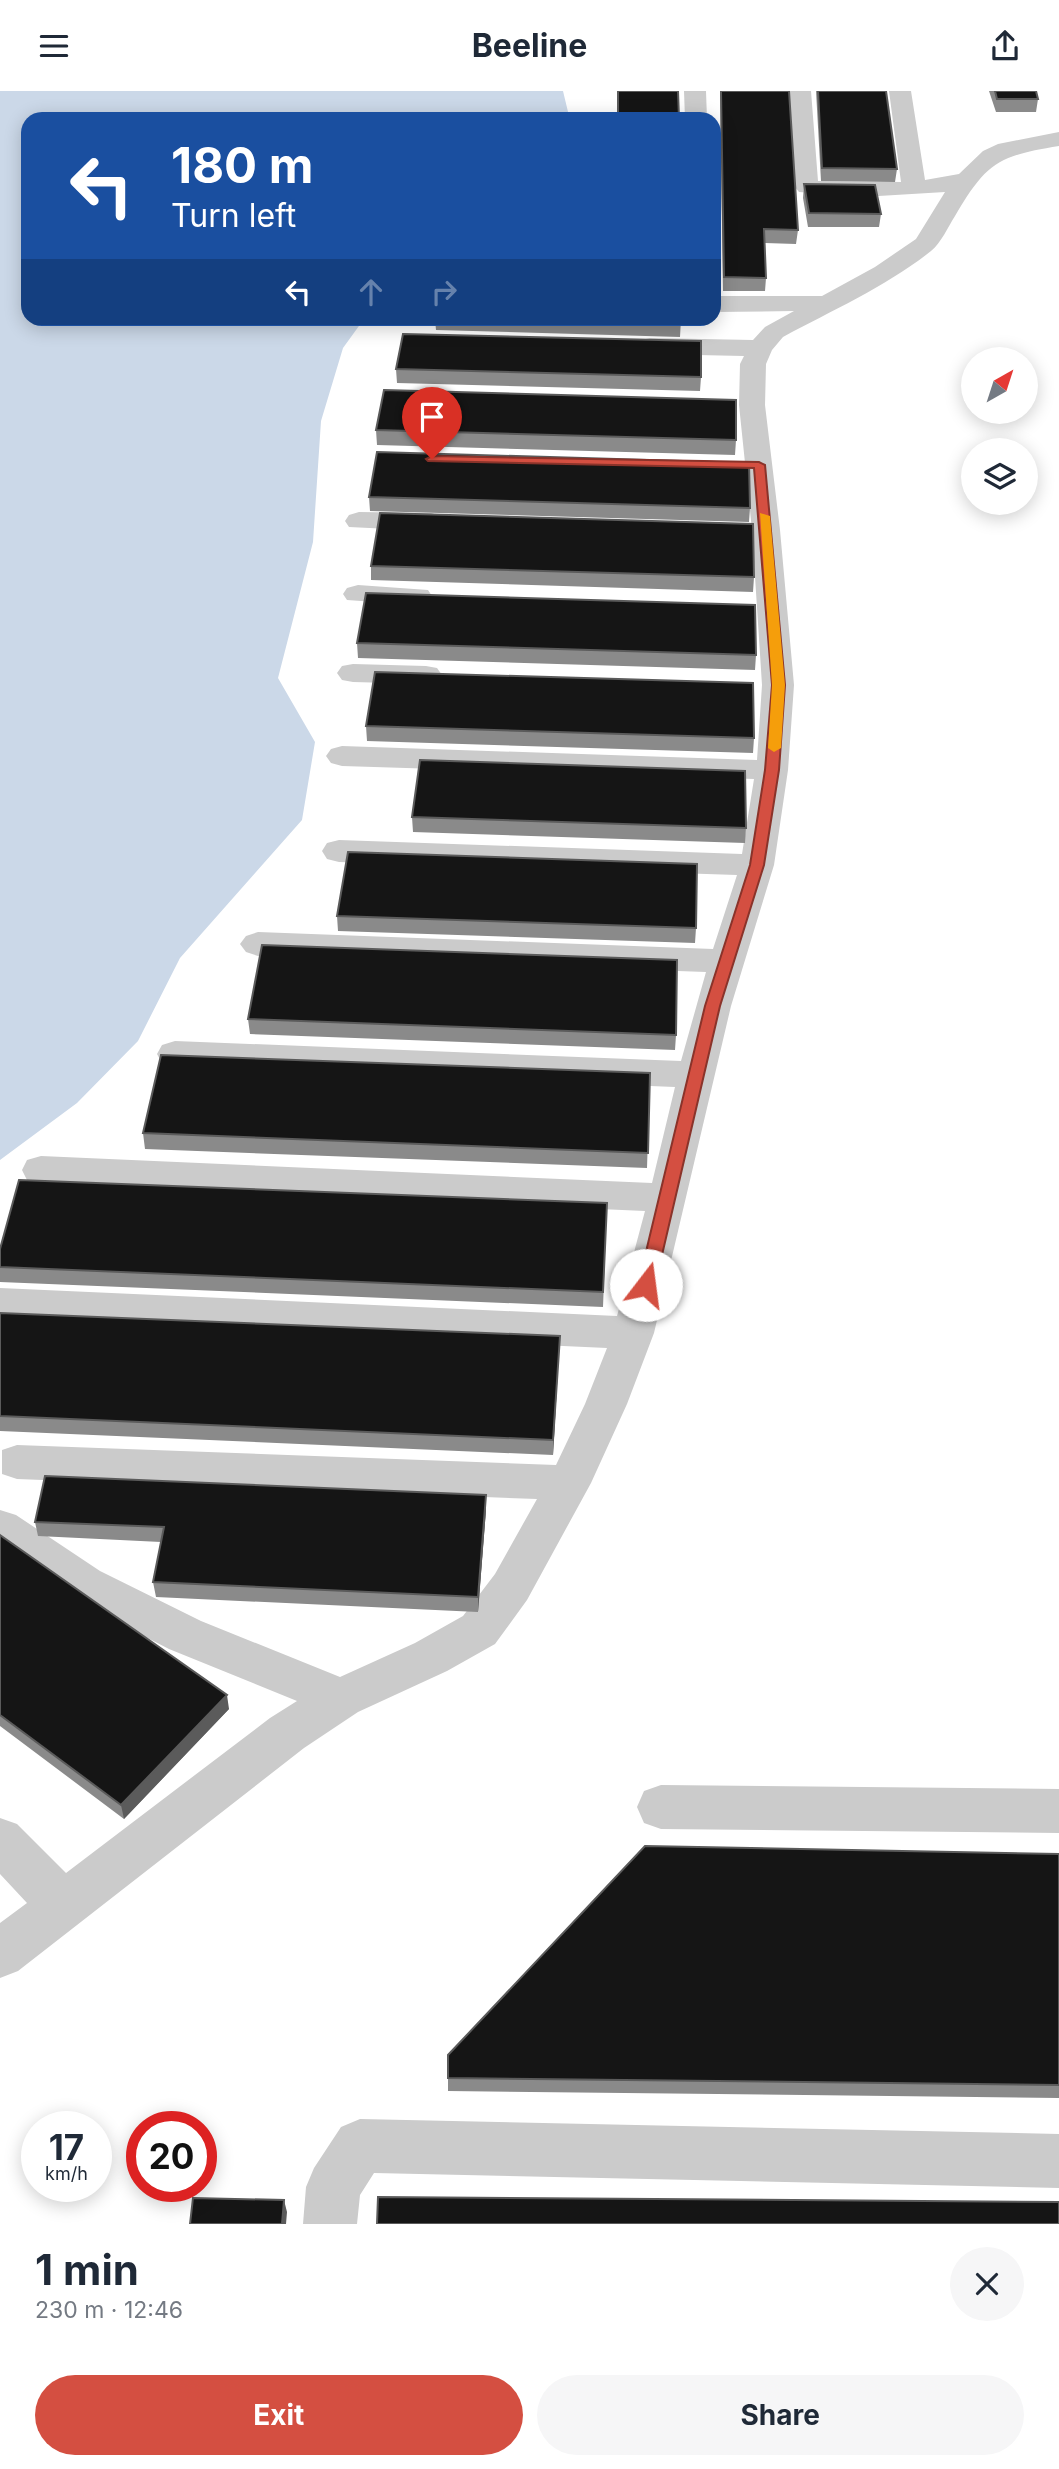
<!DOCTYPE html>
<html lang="en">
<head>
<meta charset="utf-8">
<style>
	:root { --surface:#fff; --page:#f6f6f7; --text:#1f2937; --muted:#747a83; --accent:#d44f41 }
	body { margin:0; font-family:Inter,sans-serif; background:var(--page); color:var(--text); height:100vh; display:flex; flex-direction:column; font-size:26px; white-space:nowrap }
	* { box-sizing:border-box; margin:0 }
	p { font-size:23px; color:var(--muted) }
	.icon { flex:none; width:38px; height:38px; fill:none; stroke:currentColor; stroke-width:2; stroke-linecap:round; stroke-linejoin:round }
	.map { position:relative; height:2133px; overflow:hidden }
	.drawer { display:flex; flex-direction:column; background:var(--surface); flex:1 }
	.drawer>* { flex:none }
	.banner { position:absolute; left:21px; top:21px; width:700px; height:214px; border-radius:21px; box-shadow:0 4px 18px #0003; background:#1a4fa0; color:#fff; overflow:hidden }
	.needle { width:46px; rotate:39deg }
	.fabs { position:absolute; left:961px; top:256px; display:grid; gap:14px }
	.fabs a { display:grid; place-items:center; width:77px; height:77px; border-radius:50%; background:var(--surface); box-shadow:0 4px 18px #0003; font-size:35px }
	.speed { position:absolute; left:21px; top:2020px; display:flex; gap:14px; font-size:35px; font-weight:700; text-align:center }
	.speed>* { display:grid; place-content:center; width:91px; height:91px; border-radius:50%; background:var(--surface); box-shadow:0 4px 18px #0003; line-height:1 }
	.speed small { font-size:18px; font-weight:400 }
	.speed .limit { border:10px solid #d22; background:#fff; color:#111 }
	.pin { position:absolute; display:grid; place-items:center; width:60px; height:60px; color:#fff; margin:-72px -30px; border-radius:50% 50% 50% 0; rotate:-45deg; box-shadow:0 0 7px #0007 }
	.pin .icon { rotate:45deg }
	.me { position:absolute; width:77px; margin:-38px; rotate:15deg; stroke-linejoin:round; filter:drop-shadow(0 0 5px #0008) }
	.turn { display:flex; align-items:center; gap:24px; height:147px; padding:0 35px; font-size:32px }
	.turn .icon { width:91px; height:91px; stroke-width:2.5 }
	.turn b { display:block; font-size:49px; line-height:60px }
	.lanes { display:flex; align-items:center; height:66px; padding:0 35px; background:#0003; justify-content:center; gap:35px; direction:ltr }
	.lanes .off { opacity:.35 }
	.round { display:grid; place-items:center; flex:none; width:74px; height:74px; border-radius:37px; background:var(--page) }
	.summary { display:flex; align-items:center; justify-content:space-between; height:119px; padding:0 35px }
	h1 { font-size:42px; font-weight:700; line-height:52px }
	.action { display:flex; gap:14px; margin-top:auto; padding:14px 35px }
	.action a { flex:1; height:80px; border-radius:42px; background:var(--accent); color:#fff; font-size:28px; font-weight:700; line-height:80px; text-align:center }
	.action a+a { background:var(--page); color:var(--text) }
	header { display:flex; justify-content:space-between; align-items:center; height:91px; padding:0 35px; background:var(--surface); font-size:32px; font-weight:700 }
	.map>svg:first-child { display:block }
</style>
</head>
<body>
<header><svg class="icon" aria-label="menu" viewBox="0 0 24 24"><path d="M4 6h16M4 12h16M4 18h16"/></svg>Beeline<svg class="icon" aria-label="share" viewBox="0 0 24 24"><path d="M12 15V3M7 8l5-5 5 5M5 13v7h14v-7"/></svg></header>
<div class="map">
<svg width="1059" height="2133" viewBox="0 0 1059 2133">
	<rect width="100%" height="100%" fill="#fff"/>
	<path fill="#cbd8e8" d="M0,0H563L569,25V28H28V228H364L343,257L321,330L313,451L278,587L315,651L302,729L180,867L138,950L77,1012L0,1069Z"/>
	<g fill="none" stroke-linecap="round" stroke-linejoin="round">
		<path fill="#cbcbcb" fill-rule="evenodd" d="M684,0H706L707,28H685Z
			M789,0H811L818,90L901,91L889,0H911L925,89L959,83L983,60L998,53L1059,41V55C998,65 987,71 955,125C948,136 941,152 931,160C887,195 833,219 783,246L772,259L766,273L765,314L780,439L794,594L788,679L774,774L731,915L654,1242L627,1313L591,1392L527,1509L495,1553L447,1580L358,1621L304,1657L18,1880L0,1887V1832L27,1812L0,1783V1727L17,1733L66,1782L270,1627L297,1610L169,1558L68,1506L0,1460V1419L16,1424L100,1480L201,1530L340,1586L415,1552L463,1525L495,1483L537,1408L17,1388L2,1383V1359L17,1354L556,1374L585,1313L607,1257L0,1229V1197L617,1225L645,1120L41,1093L27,1089L22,1079L27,1069L41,1065L652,1092L675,996L175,976L162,972L157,963L162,954L175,950L681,970L706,881L258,865L246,861L240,853L246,845L258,841L713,858L737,784L339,771L327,768L322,760L327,752L339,749L742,763L754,688L342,675L331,672L326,665L331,658L342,655L757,669L762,594L752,439L739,314L740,273L744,265L650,263L641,261L637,255L641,249L650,247L753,249L765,236L794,220L714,221V205H822L875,176L916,148L945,101L862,106L799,101L795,96Z
			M359,421L431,422L441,425L445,431L441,437L431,440L349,436L345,430L349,424Z
			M358,494L428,499L432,505L428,511L417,514L347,509L343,503L347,497Z
			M353,573L426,575L437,577L442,584L437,591L426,593L353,591L342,589L337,582L342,575Z
			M661,1694L1059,1698V1742L661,1738L644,1732L637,1716L644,1700Z
			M360,2028L1059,2043V2097L374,2082L360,2104L357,2133H303L306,2096L314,2077L341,2036Z"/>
	</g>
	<path fill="#8a8a8a" d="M720,0H789L798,139L796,153L765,152L766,187L765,200H723Z
		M816,0H886L897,78L895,91L821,90Z
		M989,0H1036L1038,8L1036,21H996Z
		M804,93L881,123L879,136H808L803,107Z
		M435,228H681L680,246L436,239Z
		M396,278L701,286L700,300L397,292Z
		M376,339L736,349L735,364L377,354Z
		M369,406L750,417L749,431L370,420Z
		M371,475L754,486L753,501L371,489Z
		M357,552L756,564L755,579L358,567Z
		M366,635L754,647L753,662L367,650Z
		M412,726L746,737L745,752L413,741Z
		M337,825L696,837L695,852L338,840Z
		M248,928L676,944L675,959L250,943Z
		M650,982L647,1077L145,1058L143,1042Z
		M607,1112L603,1216L0,1191V1158Z
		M0,1222L559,1260L553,1364L0,1340Z
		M486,1419L478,1521L156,1506L153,1491L161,1451L38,1445L35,1431Z
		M0,1444L229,1618L124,1728L0,1635Z
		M1059,1763V2007L448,2000V1987Z"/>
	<path fill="#5b5b5b" d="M560,1245L559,1260L553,1364V1349Z
		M486,1404V1419L478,1521V1506Z
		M227,1604L229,1618L124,1728L121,1714Z
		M284,2109L287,2121L286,2133H282Z"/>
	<path fill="#151515" stroke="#5b5b5b" stroke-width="2" d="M618,0H678L679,28H618Z
		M721,0H789L798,139L764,138L766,187L724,186Z
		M818,0H886L897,78L822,77Z
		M995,0H1036L1038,8H997Z
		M804,93L875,94L881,123L809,122Z
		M515,228H681V232Z
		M403,243L701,250V286L396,278Z
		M384,299L736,309V349L376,339Z
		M377,361L749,372L750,417L369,406Z
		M380,422L753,433L754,486L371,475Z
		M366,502L755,514L756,564L357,552Z
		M375,581L753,592L754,647L366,635Z
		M420,669L745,680L746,737L412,726Z
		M348,761L697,773L696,837L337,825Z
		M262,854L677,869L676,944L248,928Z
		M161,964L650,982L648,1062L143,1042Z
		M19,1089L607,1112L603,1201L0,1176V1158Z
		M0,1222L560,1245L553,1349L0,1325Z
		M45,1385L486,1404L478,1506L153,1491L164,1436L35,1431Z
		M0,1444L227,1604L121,1714L0,1624Z
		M645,1755L1059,1763V1994L448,1987V1964Z
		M378,2106L1059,2111V2133H377Z
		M193,2107L284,2109L282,2133H190Z"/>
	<path fill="#d44f41" stroke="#8a332a" stroke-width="2" d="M432,365L759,371L765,374L785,594L779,679L764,774L720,915L655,1194L646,1200L638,1194L705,915L750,774L765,679L772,594L754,377L428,370L426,368Z"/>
	<path fill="#f59e0b" d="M760,422L770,425L785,594L781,657L774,661L768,657L772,594Z"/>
</svg>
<div class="fabs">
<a><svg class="needle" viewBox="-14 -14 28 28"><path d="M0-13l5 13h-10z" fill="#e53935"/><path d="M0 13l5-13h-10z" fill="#747a83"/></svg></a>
<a><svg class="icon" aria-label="layers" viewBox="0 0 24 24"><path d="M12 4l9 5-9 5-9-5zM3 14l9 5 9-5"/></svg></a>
</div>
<div class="speed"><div>17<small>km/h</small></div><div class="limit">20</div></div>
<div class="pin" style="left:432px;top:368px;background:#d93025"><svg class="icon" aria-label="arrive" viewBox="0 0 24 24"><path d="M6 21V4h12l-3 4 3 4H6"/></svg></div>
<svg class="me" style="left:646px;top:1194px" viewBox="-20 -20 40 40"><circle r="19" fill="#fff"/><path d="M0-13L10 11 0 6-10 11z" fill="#d44f41"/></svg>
<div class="banner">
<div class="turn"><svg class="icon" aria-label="left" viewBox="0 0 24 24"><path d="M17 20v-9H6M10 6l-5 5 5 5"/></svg><div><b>180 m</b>Turn left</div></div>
<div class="lanes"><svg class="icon" aria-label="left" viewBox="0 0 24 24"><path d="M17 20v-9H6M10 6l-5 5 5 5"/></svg><svg class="icon off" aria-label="ahead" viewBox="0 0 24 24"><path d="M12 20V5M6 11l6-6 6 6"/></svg><svg class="icon off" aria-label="right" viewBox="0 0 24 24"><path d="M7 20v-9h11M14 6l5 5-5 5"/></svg></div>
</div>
</div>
<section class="drawer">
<div class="summary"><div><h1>1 min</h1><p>230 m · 12:46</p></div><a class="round"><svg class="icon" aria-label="close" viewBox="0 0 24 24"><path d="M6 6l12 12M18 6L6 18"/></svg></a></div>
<div class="action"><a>Exit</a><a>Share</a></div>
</section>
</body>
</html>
